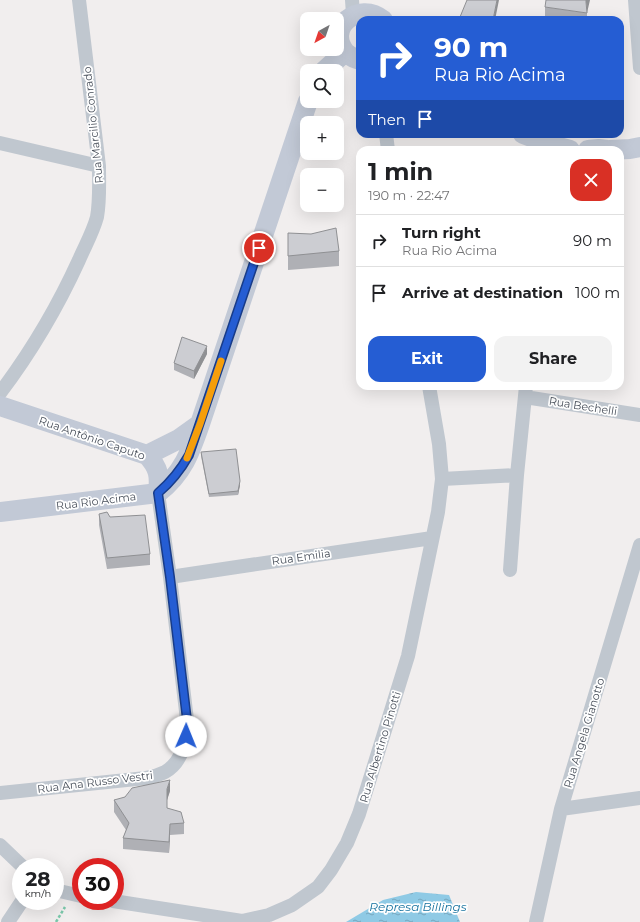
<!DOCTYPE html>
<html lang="en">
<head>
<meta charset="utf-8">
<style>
	:root { --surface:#fff; --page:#f2f2f2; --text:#202124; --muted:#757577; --line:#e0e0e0; --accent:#255dd3 }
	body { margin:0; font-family:Montserrat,sans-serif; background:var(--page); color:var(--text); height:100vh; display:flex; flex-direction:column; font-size:15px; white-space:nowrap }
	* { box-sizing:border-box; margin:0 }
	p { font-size:13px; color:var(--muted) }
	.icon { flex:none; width:22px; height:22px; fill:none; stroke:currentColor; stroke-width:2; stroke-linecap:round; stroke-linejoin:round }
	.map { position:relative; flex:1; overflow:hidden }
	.drawer { position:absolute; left:356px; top:146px; width:268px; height:244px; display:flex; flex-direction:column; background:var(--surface); border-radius:12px; box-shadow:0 4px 16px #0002 }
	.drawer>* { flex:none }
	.top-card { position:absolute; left:356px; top:16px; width:268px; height:122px; border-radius:12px; box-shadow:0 4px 16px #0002; background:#255dd3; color:#fff; overflow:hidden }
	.needle { width:26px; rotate:220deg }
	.controls { position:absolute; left:300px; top:12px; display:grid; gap:8px }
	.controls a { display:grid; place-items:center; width:44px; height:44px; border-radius:8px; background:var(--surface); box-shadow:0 4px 16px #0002; font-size:20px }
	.speed { position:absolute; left:12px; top:858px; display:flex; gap:8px; font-size:20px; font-weight:700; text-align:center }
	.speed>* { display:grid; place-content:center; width:52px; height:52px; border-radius:50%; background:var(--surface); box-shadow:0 4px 16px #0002; line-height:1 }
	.speed small { font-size:10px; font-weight:400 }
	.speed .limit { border:6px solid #d22; background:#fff; color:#111 }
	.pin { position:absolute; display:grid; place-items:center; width:34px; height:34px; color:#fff; margin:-17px; border:2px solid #fff; border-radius:50%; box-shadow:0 1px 4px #0007 }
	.me { position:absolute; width:44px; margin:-22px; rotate:1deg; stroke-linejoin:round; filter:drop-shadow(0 0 3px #0008) }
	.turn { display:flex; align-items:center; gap:14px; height:84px; padding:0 12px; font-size:18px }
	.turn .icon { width:52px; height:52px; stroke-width:2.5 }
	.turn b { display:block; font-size:28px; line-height:34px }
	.then { display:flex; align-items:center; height:38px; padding:0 12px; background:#0003; gap:8px; font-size:15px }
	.round { display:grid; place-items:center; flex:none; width:42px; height:42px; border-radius:12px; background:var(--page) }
	.summary { display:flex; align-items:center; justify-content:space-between; height:68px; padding:0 12px }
	h1 { font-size:24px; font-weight:700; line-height:30px }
	.button { display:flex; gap:8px; margin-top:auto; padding:8px 12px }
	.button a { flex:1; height:46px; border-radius:12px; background:var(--accent); color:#fff; font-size:16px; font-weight:700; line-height:46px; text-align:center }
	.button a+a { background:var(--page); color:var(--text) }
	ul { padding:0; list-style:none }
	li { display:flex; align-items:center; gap:12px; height:52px; padding:0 12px; border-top:1px solid var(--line) }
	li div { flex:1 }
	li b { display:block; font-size:15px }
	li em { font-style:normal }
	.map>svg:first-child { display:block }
</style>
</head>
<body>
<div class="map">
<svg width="640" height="922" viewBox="0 0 640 922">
	<defs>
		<pattern id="water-ripples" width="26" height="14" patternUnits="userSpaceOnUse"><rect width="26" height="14" fill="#8fcae5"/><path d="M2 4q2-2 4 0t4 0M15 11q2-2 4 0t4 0" fill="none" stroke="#77a6bd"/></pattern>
	</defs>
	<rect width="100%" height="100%" fill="#f1eeee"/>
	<path fill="url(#water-ripples)" d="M416,892L449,895L460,922H346L383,900Z"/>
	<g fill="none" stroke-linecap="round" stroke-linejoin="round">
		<path stroke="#7ac7aa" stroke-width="2.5" stroke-dasharray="3 2" stroke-linecap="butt" d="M56,922L65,907"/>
		<path stroke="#c0c7cf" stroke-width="14" d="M352,0L353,14
			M635,0L640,68
			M386,134L388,150
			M0,143L99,166
			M0,393C31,352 58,306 79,260C85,246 93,232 97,217C100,201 99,183 99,166L79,0
			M525,397L640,415
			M442,479L517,475
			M510,570L517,475L526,386
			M170,577L432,538
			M0,793L146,778C152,777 159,775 165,772C184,761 186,739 187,720L170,577L158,493
			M561,809L640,798
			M0,845L23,867
			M55,890L81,896
			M113,901L242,921L269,915L292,905L318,887L331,870L347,843L359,814L408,656L438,512L442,479L439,444L429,386
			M8,922L22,901
			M536,922L561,809L640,545"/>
		<path stroke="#c2c9d6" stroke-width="20" d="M360,60C355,59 350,56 346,53C324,28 359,0 383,20
			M324,71L345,52
			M523,134L555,146L570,150
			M588,150L599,149L607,150
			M610,150L630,149L640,147
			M0,406L147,455C159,468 160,476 158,493
			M147,455L179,439L200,424
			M0,512L158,493C183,473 190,453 200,424L308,101"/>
	</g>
	<path fill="#afb0b5" d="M545,7L587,13V20H545Z
		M288,233L339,251V266L288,270Z
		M207,354L194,379L174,370V363Z
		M201,452L240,485L238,495L209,497L201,456Z
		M99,514L110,517L150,554V565L107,569L99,525Z
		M170,791L167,800V808L184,823V834L170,835L169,853L123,849V838L126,830L114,812V800Z"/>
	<path fill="#8f9093" d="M497,0H499L495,20H493Z
		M586,0H590L587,13L586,2Z
		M207,346V354L194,379V371Z
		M240,481V485L238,495V491Z
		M170,780V791L167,800V789Z
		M170,824V835L169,853V842Z"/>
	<path fill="#cccdd2" stroke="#8f9093" d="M467,0H497L493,20H463L460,17Z
		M546,0H586V2L587,13L545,7Z
		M336,228L339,251L288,256V233L311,234Z
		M182,337L207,346L194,371L174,363Z
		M236,449L240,481L238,491L209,494L201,452Z
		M107,512L110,517L145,515L150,554L107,558L99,514Z
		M170,780L167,789V808L181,812L184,823L170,824L169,842L123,838L129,823L114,800L125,797L132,788Z"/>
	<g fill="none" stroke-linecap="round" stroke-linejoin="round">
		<defs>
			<path id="route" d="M186,736L187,720L170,577L158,493C171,482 180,471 189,455L259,248"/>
		</defs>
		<use href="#route" stroke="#183c89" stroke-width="10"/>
		<use href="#route" stroke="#255dd3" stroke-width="7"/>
		<path stroke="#f59e0b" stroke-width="7" d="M187,458L200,424L221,361"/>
	</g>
	<g text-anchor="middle" stroke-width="3.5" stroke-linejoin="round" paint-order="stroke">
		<g font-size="11" fill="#484f5a" stroke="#fff">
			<text transform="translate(93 125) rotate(-96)" y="4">Rua Marcilio Conrado</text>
			<text transform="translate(583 406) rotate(9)" y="4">Rua Bechelli</text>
			<text transform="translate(92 438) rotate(19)" y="4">Rua Antônio Caputo</text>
			<text transform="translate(96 501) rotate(-7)" y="4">Rua Rio Acima</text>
			<text transform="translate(301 557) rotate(-8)" y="4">Rua Emilia</text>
			<text transform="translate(584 733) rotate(-73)" y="4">Rua Angela Gianotto</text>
			<text transform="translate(380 747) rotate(-73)" y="4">Rua Albertino Pinotti</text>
			<text transform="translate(95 782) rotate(-7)" y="4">Rua Ana Russo Vestri</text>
		</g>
		<g font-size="12" font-style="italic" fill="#16729f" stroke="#fff">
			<text x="418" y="911">Represa Billings</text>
		</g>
	</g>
</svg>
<div class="controls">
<a><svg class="needle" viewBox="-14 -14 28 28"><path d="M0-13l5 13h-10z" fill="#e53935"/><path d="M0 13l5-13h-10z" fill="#757577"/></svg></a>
<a><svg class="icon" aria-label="search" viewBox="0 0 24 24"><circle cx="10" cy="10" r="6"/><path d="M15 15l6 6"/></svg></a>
<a>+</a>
<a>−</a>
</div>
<div class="speed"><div>28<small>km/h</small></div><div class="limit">30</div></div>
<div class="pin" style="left:259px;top:248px;background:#d93025"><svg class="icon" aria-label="arrive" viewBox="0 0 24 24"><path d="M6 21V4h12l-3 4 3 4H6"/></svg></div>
<svg class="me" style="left:186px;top:736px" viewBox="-20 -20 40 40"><circle r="19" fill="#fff"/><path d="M0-13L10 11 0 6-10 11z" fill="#255dd3"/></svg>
<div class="top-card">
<div class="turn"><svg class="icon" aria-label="right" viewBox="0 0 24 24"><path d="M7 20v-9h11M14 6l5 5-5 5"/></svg><div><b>90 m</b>Rua Rio Acima</div></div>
<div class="then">Then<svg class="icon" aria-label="arrive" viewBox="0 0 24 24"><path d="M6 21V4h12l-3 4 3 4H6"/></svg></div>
</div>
<section class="drawer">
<div class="summary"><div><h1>1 min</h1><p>190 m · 22:47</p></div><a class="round" style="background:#d93025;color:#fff"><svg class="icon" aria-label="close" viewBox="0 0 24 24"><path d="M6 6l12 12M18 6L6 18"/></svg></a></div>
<ul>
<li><svg class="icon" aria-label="right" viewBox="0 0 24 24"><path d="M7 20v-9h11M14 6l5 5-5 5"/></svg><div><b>Turn right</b><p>Rua Rio Acima</p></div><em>90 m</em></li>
<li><svg class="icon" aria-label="arrive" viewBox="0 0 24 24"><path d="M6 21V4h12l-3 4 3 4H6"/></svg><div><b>Arrive at destination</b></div><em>100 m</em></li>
</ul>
<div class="button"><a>Exit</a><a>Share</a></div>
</section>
</div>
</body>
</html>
